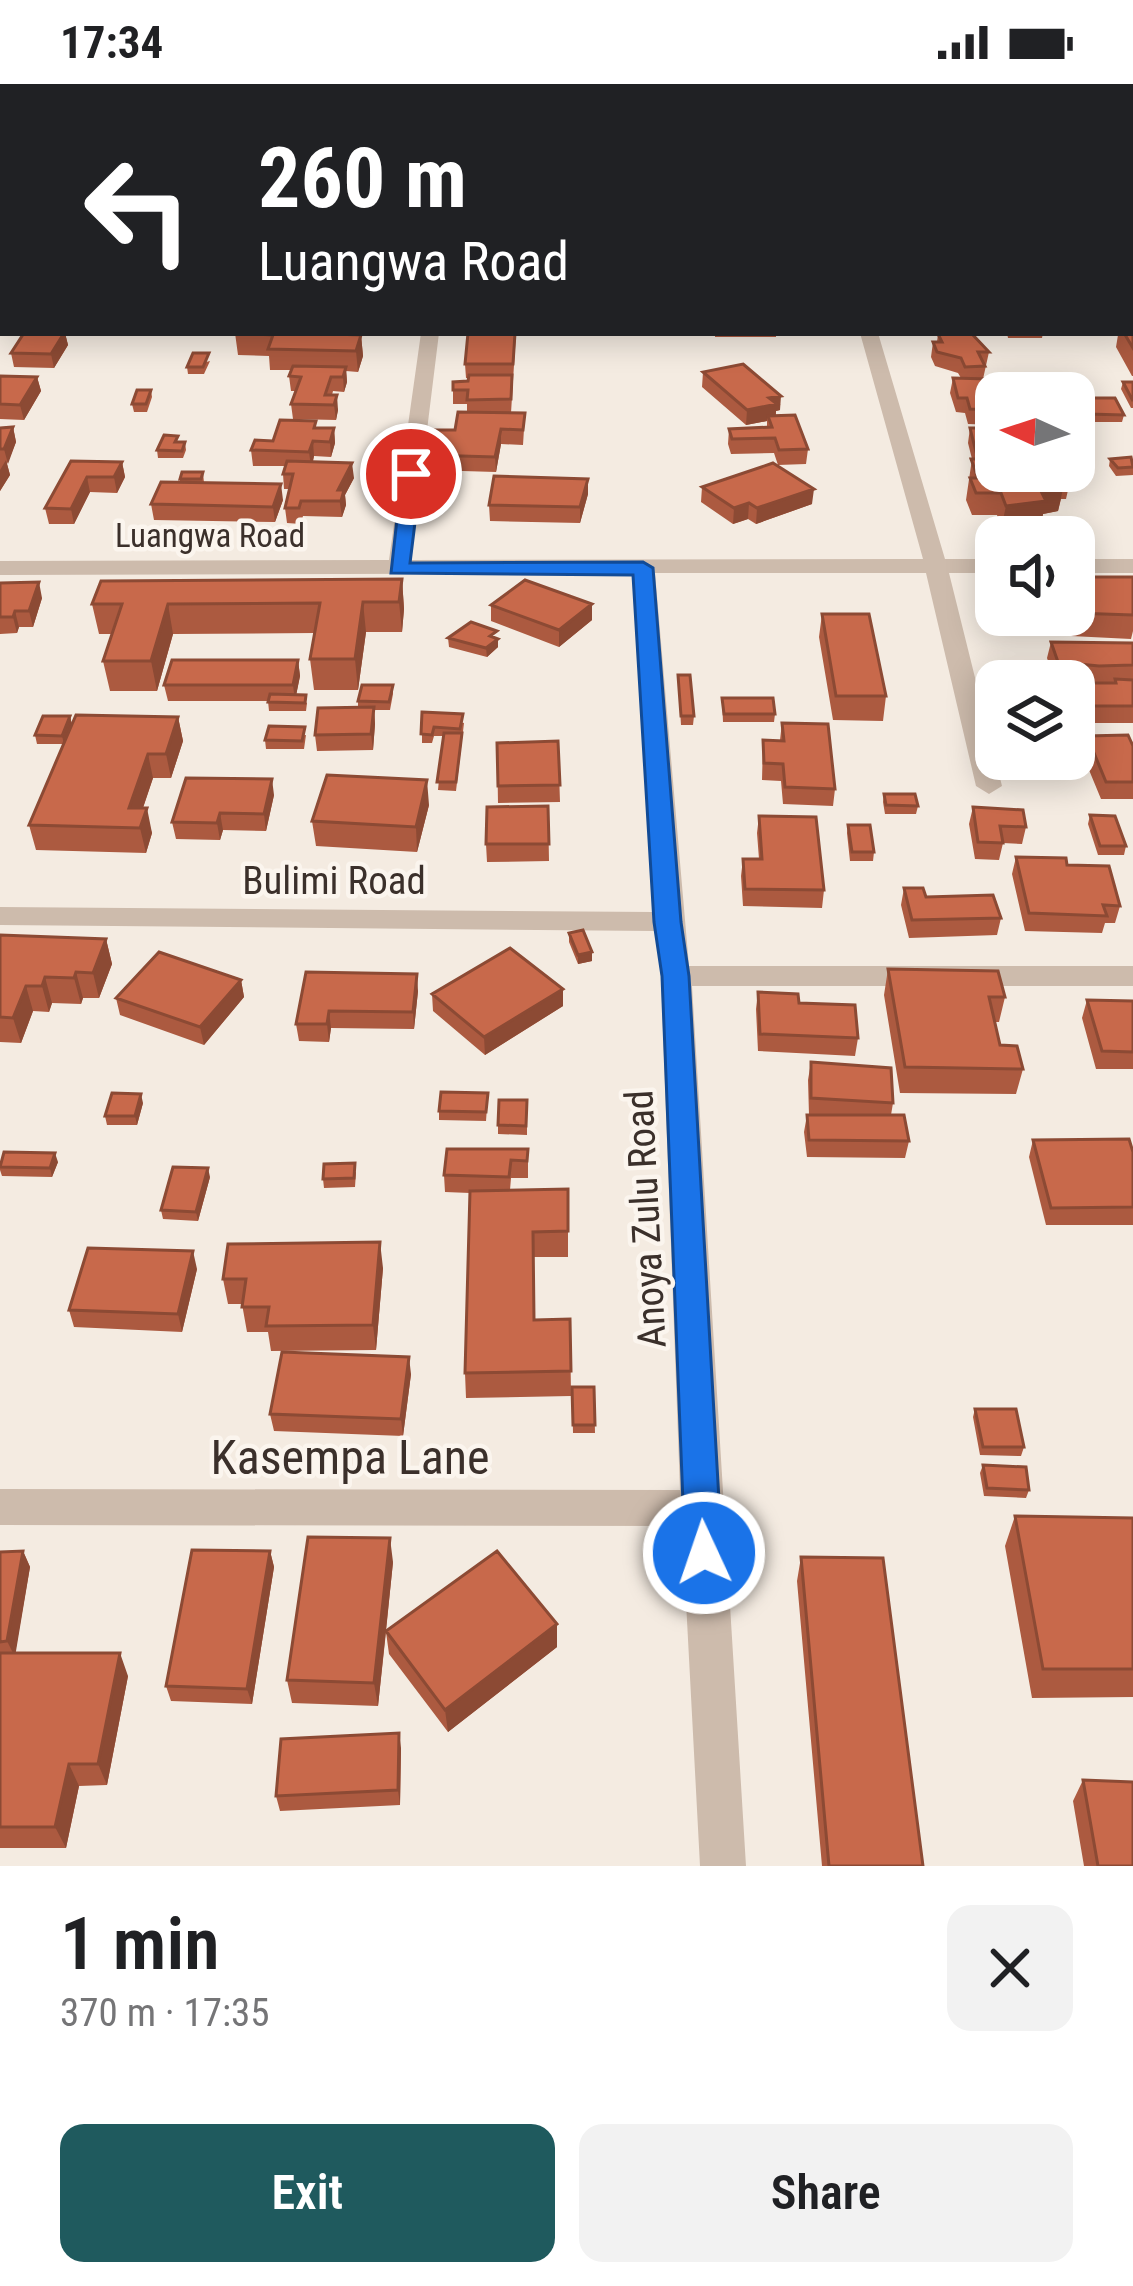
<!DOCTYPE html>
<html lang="en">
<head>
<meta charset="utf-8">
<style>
	:root { --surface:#fff; --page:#f2f2f2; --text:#202124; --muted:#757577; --accent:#1f5a5e }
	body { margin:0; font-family:"Roboto Condensed",sans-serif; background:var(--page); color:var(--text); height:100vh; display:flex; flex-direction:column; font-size:45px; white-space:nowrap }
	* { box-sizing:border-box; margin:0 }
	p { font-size:39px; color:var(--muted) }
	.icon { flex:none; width:66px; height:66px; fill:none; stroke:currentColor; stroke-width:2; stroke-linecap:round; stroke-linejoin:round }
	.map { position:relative; height:1782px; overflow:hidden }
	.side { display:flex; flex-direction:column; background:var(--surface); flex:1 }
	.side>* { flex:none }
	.hud { position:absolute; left:0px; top:0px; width:1134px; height:252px; box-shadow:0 6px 30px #0003; background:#202124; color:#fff; overflow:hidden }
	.needle { width:78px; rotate:273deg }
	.fabs { position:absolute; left:975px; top:288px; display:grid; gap:24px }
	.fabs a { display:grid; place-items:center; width:120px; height:120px; border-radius:24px; background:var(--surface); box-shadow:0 6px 30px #0003; font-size:60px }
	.pin { position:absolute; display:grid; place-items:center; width:102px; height:102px; color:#fff; margin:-51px; border:6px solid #fff; border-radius:50%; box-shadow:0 3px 12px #0007 }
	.me { position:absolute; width:132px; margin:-66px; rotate:357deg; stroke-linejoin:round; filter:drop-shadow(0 0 9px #0008) }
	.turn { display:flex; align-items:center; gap:42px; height:252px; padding:0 60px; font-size:54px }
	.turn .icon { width:156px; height:156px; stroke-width:2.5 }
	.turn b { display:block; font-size:84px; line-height:102px }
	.round { display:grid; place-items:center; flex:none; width:126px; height:126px; border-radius:24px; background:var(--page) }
	.head { display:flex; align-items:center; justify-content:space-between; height:204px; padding:0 60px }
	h1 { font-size:72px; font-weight:600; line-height:90px }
	.button { display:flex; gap:24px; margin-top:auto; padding:24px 60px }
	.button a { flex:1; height:138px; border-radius:24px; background:var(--accent); color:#fff; font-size:48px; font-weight:600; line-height:138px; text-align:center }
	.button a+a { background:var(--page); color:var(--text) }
	.status { display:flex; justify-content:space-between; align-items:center; height:84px; padding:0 60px; background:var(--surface); direction:ltr }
	.status svg { height:33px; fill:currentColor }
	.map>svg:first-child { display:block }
</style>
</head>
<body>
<div class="status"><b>17:34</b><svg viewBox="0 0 49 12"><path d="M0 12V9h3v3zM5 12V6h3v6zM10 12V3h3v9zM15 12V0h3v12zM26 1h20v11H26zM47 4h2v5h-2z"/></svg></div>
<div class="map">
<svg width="1133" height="1782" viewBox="0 0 1133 1782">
	<rect width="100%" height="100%" fill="#f4ebe1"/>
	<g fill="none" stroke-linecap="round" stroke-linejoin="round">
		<path fill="#cdbbac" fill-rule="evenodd" d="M108,0H122L106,3Z
			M456,0H470V3H456Z
			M788,0H802L803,3H789Z
			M1131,48H1133V56H1131Z
			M3,177V191L0,192V178Z
			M421,249H439L411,476L923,475L860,249H878L945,475H996V489H949L1002,702L989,710L976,702L926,489H655L689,882H1133V902H692L746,1782H700L682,1442L0,1441V1405L680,1406L661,892L655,847L0,841V823L653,828L632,489L0,491V477L389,476Z
			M1074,475H1133V489H1074Z"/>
	</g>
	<path fill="#ac5a40" d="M1038,0H1071V3H1039Z
		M1133,237V292H1132L1116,263L1118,251H1111L1110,249H1131Z
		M24,249H65L68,261L54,284L14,283L11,269Z
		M235,249H314V251H361L363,272L358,288L346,287L347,298L344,308L333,307L332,311L338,326L336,336L293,335L291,320L296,307H291L289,292L291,286H270L269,272L238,271Z
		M516,249L511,329H525L523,361L501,360L496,388L429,386L428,371L455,346L467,328V320H453V306L468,297L469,294H466L465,280Z
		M715,249H776V253H715Z
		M1007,249H1043L1042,254H1008Z
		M938,250L989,268L983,295L993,309H996V341L968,340L965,329L956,328L950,309L953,294H961L958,289L935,282L931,273L933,258H937Z
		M210,277L204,290H188L187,283Z
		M703,288L780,326L776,327V331L808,365L806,380L778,381L774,369L731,370L728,360L729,345L767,344V337L746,341L702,303Z
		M0,292L37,293L41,307L24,336L0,335Z
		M1123,298H1133V324H1131L1121,305Z
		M151,306L152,313L147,328H134L132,320Z
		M1079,314L1124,331L1122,338H1085L1077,321Z
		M13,343L16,358L7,380L10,391L0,407V344Z
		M317,344H334L335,359L331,373L314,372L313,378L354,394L345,411L346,421L342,433L303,432L301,440L287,439L285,424L289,405H284L283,390L285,382H253L251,366L273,357Z
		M970,344H996V387L1071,393L1066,415H1061L1058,427L1043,430L1041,440L1001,445L997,431H972L966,416L972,375L968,359Z
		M179,358H185L186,366L183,374H158L157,366Z
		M1110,375H1133V391L1116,392L1109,382Z
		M71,377L122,378L125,393L117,409L90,408L74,440H49L45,424Z
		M203,388L204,399L283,416L275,438L154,436L151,420L180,398V395Z
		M588,395V410L580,439L490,437L489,421Z
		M702,403L812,420L756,440L748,435L733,440L701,418Z
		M1074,493H1133V547L1131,555L1051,551L1043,531H1074Z
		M402,495L404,525L402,548H366L358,606H314L310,575L315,549L173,550L157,607H110L103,577L112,550H99L92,520Z
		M0,499L42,514L33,543H19L17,549L0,550Z
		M491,521L592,536L559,563L491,537Z
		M822,530L886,612L883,637L833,636L819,553Z
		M448,554L497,555L498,563L487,573L449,563Z
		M1051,558L1133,559V639H1082L1079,629L1076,639H1074V601L1076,608L1078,599H1114V598L1095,599L1054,595L1047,574Z
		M298,576L300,592L296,611L307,619L306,627H269L268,617H168L164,601Z
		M678,591L694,632L693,641H681Z
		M393,601V610L390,626H374L375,640L373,666L317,667L315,651L358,624V617Z
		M722,614L775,630L774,638H723Z
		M422,628L464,639L456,707L438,706L443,652H434L432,659H422Z
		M70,632L72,641L178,633L183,657L171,694H153L143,724L152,749L146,769L36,766L29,741L64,660H37L35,651Z
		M782,639L835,705L833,722L783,720L781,697L762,696L763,656H780Z
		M306,651L304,665H266L265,656Z
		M1087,652L1132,660L1133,657V715H1101L1082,669Z
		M558,657L560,718L498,719L497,659Z
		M884,710L918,722L916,730H885L883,718Z
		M274,711L266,747L223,746L220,756L176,755L172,738Z
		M429,721L417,768L316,762L312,737Z
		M548,722L549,777L487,778L486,760Z
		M973,723L1026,743L1022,760L1003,759L999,776L975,775L969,740Z
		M1090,731L1126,762L1124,771H1098L1088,740Z
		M759,732L824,806L822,824L743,822L741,792L743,775H759L757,749Z
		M848,741L874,768L873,777H850L847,749Z
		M1016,773L1067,781L1120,822L1115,839H1105L1102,849L1025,847L1012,790Z
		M904,804L926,813L1001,834L997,851L909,854L901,821Z
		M569,849L592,877L578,880L569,858Z
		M0,851L106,855L112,880L99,914H83L81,920L52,919L49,928L33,927L21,959L0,958Z
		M888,885L1005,913L999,938H995L1000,961L1023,985L1016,1010L900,1009L884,911Z
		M306,888L418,907L414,945L331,944L329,958L299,957L296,940Z
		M241,896L244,913L204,961L120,931L116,914Z
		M563,905V922L485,971L433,927L432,910Z
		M758,908L799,919L858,954L855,972L758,967L756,925Z
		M1087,916L1133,917V985H1096L1082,934Z
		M811,978L893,1019L891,1031L909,1057L905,1074L807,1073L804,1048L807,1031H809L808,996Z
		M488,1009L486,1037L439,1036V1027Z
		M527,1016V1051L498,1050V1041Z
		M143,1019L137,1041H107L105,1032Z
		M1033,1056L1133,1068V1141H1046L1029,1073Z
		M528,1065V1094H511L510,1106L568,1105V1173H533L534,1236L570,1235L571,1312L466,1314L465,1289L470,1109L445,1108L444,1091Z
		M58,1078L52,1093L2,1092L0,1086V1080Z
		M356,1088L355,1103L324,1104L323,1095Z
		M210,1093L198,1137L163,1135L161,1126Z
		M383,1184L376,1266L271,1267L268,1248H247L242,1220H228L223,1195Z
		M197,1185L182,1248L74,1243L69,1226Z
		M411,1290L403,1352L274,1347L270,1330Z
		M572,1303H594L595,1349H573Z
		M975,1325L1024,1363L1021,1372L980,1371L973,1333Z
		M983,1381L1029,1406L1026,1414L984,1412L980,1389Z
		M1015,1432L1133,1434V1613L1032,1614L1005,1462Z
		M23,1467L30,1483L15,1569L128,1592L107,1701L79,1702L66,1764H0V1468Z
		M270,1467L274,1483L252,1620L171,1617L166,1602Z
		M801,1473L923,1782H822L797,1497Z
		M393,1478L386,1547L557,1540V1563L448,1648L389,1570L386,1548L378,1622L292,1619L287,1596Z
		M401,1664L400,1721L280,1727L276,1712Z
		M1083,1696L1133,1782H1084L1073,1717Z"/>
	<path fill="#8c4a34" d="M64,249H65L68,261L54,284L51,270Z
		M361,251L363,272L358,288L356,267Z
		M346,283L347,298L344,308L343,293Z
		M37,293L41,307L24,336L20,321Z
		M337,311L338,326L336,336L334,321Z
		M781,312L780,326L776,327L775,335L768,332L767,337L746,341L747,326L769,314Z
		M13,343L16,358L8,380L4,365Z
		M334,344L335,359L331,373L330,358Z
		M501,345V360L496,388L495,373Z
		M313,357L314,372L311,383L309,368Z
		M6,376L10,391L0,407V386Z
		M122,378L125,393L117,409L114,393Z
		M352,379L354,394L345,411L346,421L342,433L338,406Z
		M87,393L90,408L74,440L71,425Z
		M588,395V410L580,439V423Z
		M281,400L283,416L275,438L273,423Z
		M814,405L812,420L756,440L757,424Z
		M1063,405L1058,427L1043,430L1041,440L1001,445L1006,422L1042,409Z
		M749,419L748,435L733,440L734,424Z
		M402,495L404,525L402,548L399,518Z
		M39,498L42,514L33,543L29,527Z
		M363,518L366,548L358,606L355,575Z
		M168,520L173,550L157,607L151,577Z
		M592,520V536L559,563V546Z
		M15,527L19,543L17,549L13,533Z
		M498,555V563L487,573L486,564Z
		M298,576L300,592L295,617L293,601Z
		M374,623L375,640L373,666L371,650Z
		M70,632L72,641L64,660L62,652Z
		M178,633L183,657L171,694L166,670Z
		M148,670L153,694L136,744L129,724Z
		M272,695L274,711L266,747L264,730Z
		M427,696L429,721L417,768L416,743Z
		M147,724L152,749L146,769L140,744Z
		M220,729L223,746L220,756L217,739Z
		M106,855L112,880L99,914L93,889Z
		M592,868V877L578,880V871Z
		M76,888L83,914L81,920L74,894Z
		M417,890L418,907L414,945L413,928Z
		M45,893L52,919L49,928L42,902Z
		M241,896L244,913L204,961L200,943Z
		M26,902L33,927L21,959L13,934Z
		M563,905V922L485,971L484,953Z
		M329,927L331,944L329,958L327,940Z
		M141,1010L143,1019L137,1041L135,1032Z
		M55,1069L58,1078L52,1093L50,1084Z
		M208,1084L210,1093L198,1137L196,1128Z
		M380,1158L383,1184L376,1266L373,1241Z
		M193,1167L197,1185L182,1248L178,1230Z
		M409,1273L411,1290L403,1352L401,1335Z
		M390,1454L393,1478L378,1622L374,1599Z
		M23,1467L30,1483L15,1573L7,1557Z
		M270,1467L274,1483L252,1620L247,1605Z
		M557,1540V1563L448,1648L445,1626Z
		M120,1569L128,1592L107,1701L98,1680Z
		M399,1649L401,1664L400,1721L398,1706Z
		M69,1680L79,1702L66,1764L55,1743Z"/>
	<path fill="#c8694b" stroke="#8c4a34" stroke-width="3" d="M155,0H250L249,3H154Z
		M257,0H275L274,3H256Z
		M518,0H576L577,3H517Z
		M696,0H722L720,3H696Z
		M839,0H895V2H840Z
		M816,2H912V3H816Z
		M1131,242H1133V264L1124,249H1131Z
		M24,249H64L51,270L11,269Z
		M235,249H306L361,251L356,267L268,265L273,251Z
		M468,249H515L513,280H465Z
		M938,250H972L989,268H978L985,282L965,283L961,274L937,268L933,258H942Z
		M193,269H209L203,283H187Z
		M743,280L781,312L769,314L777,320L747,326L703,288Z
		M293,282L346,283L343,293H331L325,311H337L334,321L291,320L301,293L289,292Z
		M469,291H512L511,315L467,316L468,306H453V298L468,297Z
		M0,292L37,293L20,321L0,320Z
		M953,294L988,295L993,309H1010H996V326L970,325L967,314H958Z
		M1123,298H1133V317Z
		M137,306H151L146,320H132Z
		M1079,314H1115L1124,331L1087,330Z
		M458,328L525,329L523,346L501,345L495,373L428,371L435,346H455Z
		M795,331L808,365L779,366L775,354L732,355L729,345L772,343L768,332Z
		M280,336L316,337L314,344H334L330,358L313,357L309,368L251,366L255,356L273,357Z
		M13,343L4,365H0V344Z
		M970,344H996V369L976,368Z
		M164,351L178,352L175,358H185L182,367L157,366Z
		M1131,373L1133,383L1118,384L1110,375Z
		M971,375H996V387H1069L1071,393H1058L1063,405L1042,409L1046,417L1006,422L1001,409H976L970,394H978Z
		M71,377L122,378L114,393H87L71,425L45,424Z
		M287,377L352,379L338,406H344L341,417H301L299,424H285L293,390H283Z
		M773,379L814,405L757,424L749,419L734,424L702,403Z
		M182,388H203L201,395H180Z
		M494,392L588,395L580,423L489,421Z
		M161,398L281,400L273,423L151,420Z
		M1074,493H1133V531L1074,529Z
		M402,495L399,518H363L355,575H310L320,519L168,520L151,577H103L122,520H92L101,497Z
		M525,496L592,520L559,546L491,521Z
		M39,498L29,527H15L13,533H0V499Z
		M822,530H869L886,612H836Z
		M471,538L497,547L490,552L498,555L486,564L448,554Z
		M1051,558L1133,559V581L1099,582L1058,578Z
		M172,576H298L293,601H164Z
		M678,591H690L694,632H681Z
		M1011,595L1050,596L1055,597H1012Z
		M1115,595L1133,596V622H1086L1078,599H1116Z
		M362,601H393L389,618L358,617Z
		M1074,601L1080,623H1074Z
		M270,610L306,611L305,619L268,618Z
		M722,614H773L775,630H724Z
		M374,623L371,650L315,651L318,624Z
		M422,628L463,630L460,645L434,643L432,651L421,650Z
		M76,631L178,633L166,670H148L129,724H147L140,744L29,741Z
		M43,632H70L62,652L35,651Z
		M782,639L828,640L835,705L785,703L783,680L764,679L763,656L784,657Z
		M269,642L305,643L302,657L265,656Z
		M444,649H462L456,698H437Z
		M1128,651L1133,662V698H1106L1087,652Z
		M558,657L560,701L498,702L497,659Z
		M327,691L427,696L416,743L312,737Z
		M186,694L272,695L264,730L220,729L217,739L172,738Z
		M884,710H915L918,722L886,721Z
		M548,722L549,760H486L487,723Z
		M973,723L1023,726L1026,743L1000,742L1003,759L978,758Z
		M1090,731L1115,732L1126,762H1100Z
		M759,732L816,733L824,806L745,805L743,775H762Z
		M848,741H870L874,768H852Z
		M1016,773L1066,774L1067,781L1109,782L1120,822L1103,821L1107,832L1029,829Z
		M904,804H923L926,813L993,811L1001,834L912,836Z
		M583,846L592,868L578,871L569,849Z
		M0,851L106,855L93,889L76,888L74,894L45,893L42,902H26L13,934L0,933Z
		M510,864L563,905L484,953L432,910Z
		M159,868L241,896L200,943L116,914Z
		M888,885L998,887L1005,913H989L1000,961L1017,962L1023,985L905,983Z
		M306,888L417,890L413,928L329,927L327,940H296Z
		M758,908L798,910L799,919L855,921L858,954L760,950Z
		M1087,916L1133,917V968L1102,967Z
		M811,978L891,984L893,1019L811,1014Z
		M441,1008L488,1009L486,1028L439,1027Z
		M112,1009L141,1010L135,1032H105Z
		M499,1016H527L526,1042L498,1041Z
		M807,1031H904L909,1057L809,1056Z
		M1129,1055L1133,1068V1123L1051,1124L1033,1056Z
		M447,1065H528L527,1077L511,1076L509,1093L444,1091Z
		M4,1068L55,1069L50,1084L0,1083Z
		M355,1079L354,1094L323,1095L324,1080Z
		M173,1083L208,1084L196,1128L161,1126Z
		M568,1105V1147L533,1148L534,1236L570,1235L571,1287L465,1289L470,1107Z
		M380,1158L373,1241L266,1242L269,1223H242L246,1195H223L228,1160Z
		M88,1164L193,1167L178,1230L69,1226Z
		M282,1268L409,1273L401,1335L270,1330Z
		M572,1303H594L595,1341H573Z
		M975,1325H1016L1024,1363H983Z
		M983,1381L1026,1383L1029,1406L987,1404Z
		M1015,1432L1133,1434V1585H1043Z
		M308,1453L390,1454L374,1599L287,1596Z
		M192,1466L270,1467L247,1605L166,1602Z
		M23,1467L7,1557L0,1558V1468Z
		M497,1467L557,1540L445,1626L386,1547Z
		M801,1473L883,1474L923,1782H829Z
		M0,1569H120L98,1680H69L55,1743H0Z
		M399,1649L398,1706L276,1712L281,1655Z
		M1083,1696L1133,1698V1782H1098Z"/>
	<path fill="#1a73e8" stroke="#114b97" stroke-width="3" d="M411,385L421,390L410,479L643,478L653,484L681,838L689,892L722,1469L717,1481L704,1486L690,1481L685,1469L662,892L654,838L633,491L391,489L402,390Z"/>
	<g text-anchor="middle" stroke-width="9" stroke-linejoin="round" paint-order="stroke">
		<g font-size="33" fill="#3b302b" stroke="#fbf5ee">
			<text x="210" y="463">Luangwa Road</text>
		</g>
		<g font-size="39" fill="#3b302b" stroke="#fbf5ee">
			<text x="334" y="810">Bulimi Road</text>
			<text transform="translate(645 1135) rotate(-93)" y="14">Anoya Zulu Road</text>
		</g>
		<g font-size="48" fill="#3b302b" stroke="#fbf5ee">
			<text x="350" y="1390">Kasempa Lane</text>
		</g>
	</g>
</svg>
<div class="fabs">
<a><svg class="needle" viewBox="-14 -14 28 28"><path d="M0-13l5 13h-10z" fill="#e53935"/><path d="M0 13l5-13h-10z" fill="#757577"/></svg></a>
<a><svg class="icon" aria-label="sound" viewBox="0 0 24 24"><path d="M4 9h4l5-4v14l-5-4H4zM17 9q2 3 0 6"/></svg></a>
<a><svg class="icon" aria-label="layers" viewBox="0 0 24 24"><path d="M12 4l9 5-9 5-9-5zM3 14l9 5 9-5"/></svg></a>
</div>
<div class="pin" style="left:411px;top:390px;background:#d93025"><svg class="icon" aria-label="arrive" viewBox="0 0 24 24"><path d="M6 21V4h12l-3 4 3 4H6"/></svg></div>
<svg class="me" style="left:704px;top:1469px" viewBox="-20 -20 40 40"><circle r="17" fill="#1a73e8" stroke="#fff" stroke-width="3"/><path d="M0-11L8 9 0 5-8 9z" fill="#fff"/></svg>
<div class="hud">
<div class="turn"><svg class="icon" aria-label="left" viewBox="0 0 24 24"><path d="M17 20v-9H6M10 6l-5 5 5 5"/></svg><div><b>260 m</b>Luangwa Road</div></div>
</div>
</div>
<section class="side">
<div class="head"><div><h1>1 min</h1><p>370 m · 17:35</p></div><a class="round"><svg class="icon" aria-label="close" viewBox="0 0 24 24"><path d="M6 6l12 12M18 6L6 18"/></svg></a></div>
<div class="button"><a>Exit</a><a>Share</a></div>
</section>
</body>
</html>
